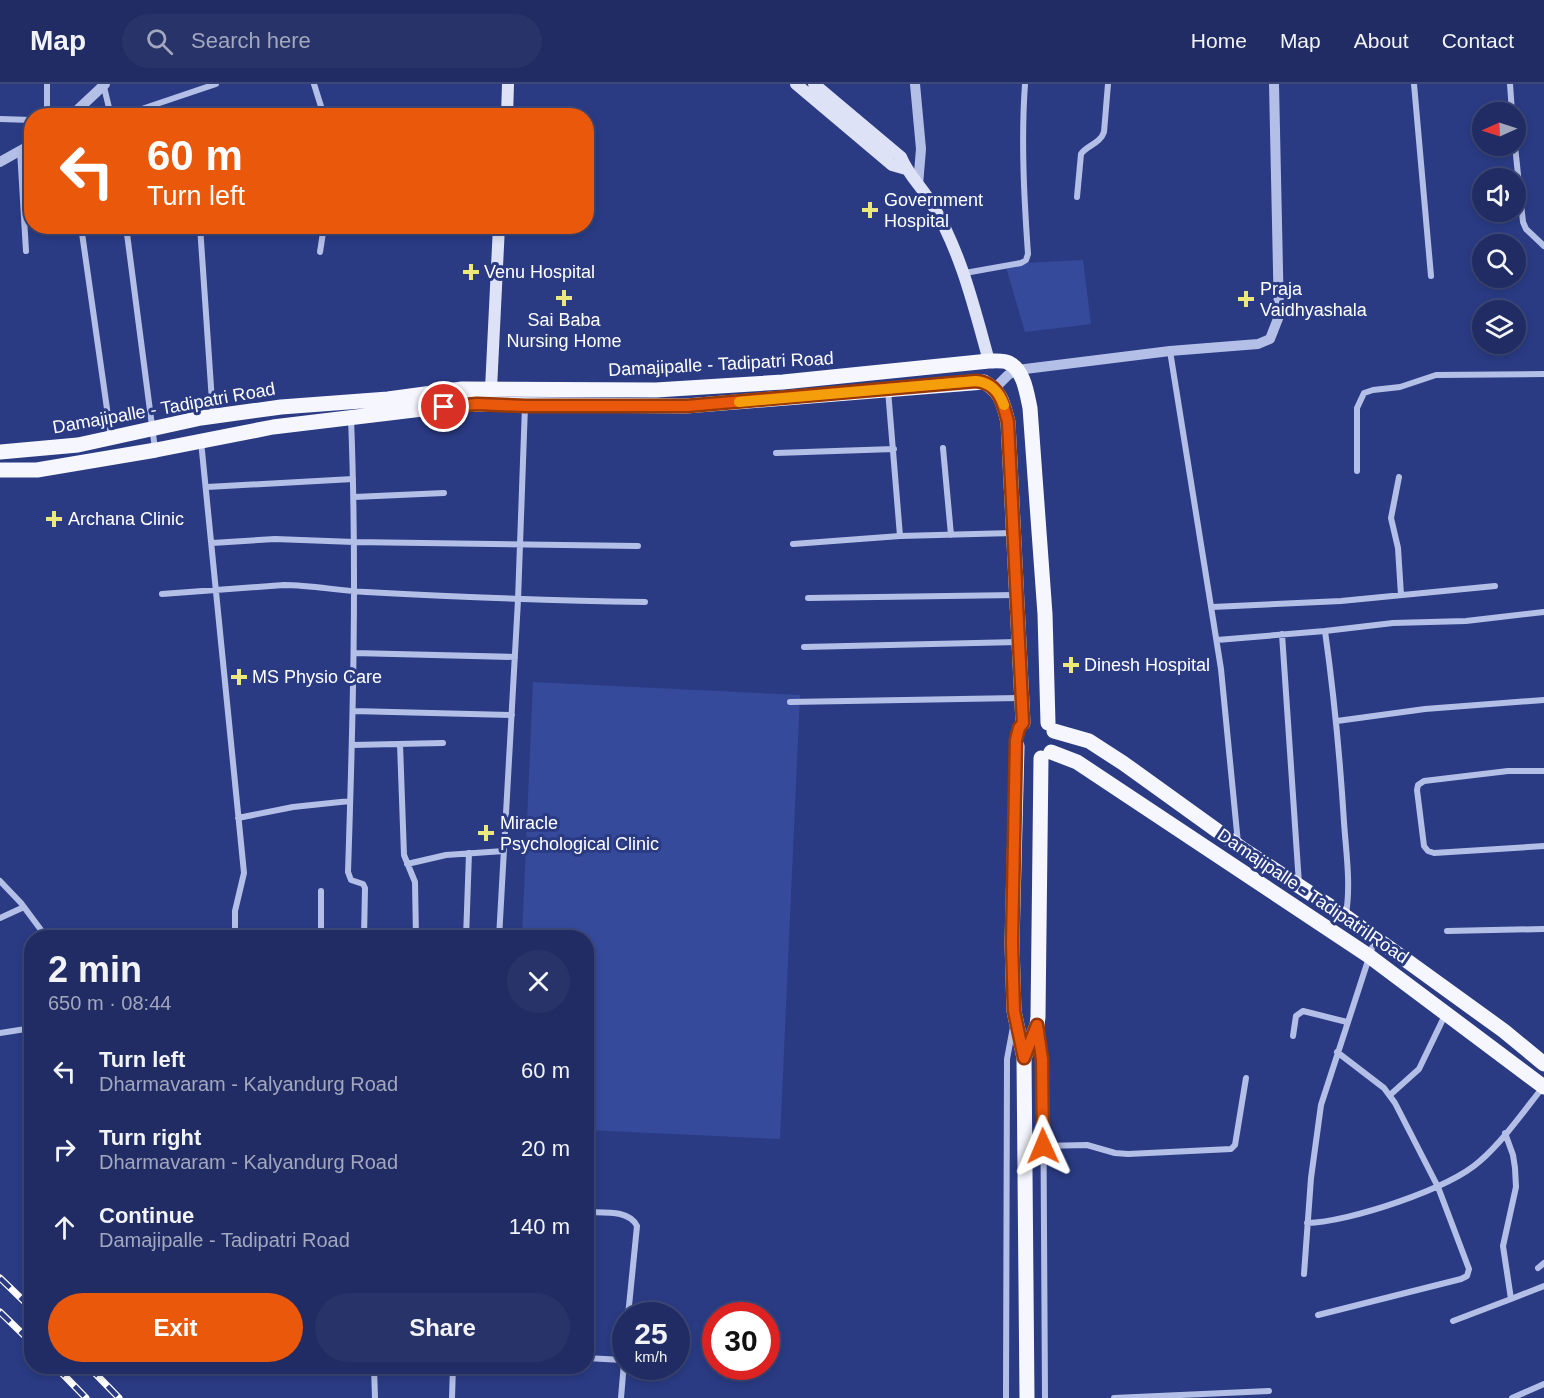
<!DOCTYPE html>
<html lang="en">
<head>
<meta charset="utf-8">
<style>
	:root { --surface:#202c63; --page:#283469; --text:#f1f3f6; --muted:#a2a7be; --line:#3d4878; --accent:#ea580c }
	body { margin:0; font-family:Helvetica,sans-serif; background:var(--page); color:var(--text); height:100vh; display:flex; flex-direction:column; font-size:22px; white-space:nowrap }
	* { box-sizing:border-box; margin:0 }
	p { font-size:20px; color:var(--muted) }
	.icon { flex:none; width:33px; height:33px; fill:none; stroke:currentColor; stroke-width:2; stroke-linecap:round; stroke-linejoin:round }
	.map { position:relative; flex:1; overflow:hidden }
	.side { position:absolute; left:24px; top:846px; width:570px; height:444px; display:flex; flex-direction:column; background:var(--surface); border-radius:24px; box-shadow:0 3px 9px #0003,0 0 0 2px var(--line) }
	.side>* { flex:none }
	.hud { position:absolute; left:24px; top:24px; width:570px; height:126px; border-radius:24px; box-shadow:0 3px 9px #0003,0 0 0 2px var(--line); background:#ea580c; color:#fff; overflow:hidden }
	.needle { width:39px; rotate:267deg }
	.fabs { position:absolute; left:1472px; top:18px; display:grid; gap:12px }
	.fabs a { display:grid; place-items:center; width:54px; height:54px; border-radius:50%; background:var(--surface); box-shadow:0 3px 9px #0003,0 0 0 2px var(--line); font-size:30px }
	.speed { position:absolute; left:612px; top:1218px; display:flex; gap:12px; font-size:30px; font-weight:700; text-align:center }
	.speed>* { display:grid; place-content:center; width:78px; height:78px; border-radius:50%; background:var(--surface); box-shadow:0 3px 9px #0003,0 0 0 2px var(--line); line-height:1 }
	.speed small { font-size:15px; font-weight:400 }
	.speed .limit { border:9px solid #d22; background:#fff; color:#111 }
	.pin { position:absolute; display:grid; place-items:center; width:51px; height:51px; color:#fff; margin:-26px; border:3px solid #fff; border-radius:50%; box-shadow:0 2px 6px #0007 }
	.me { position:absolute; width:66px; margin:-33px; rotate:359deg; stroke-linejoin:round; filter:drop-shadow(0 0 4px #0008) }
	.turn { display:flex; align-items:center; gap:21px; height:126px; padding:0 24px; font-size:27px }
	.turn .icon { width:78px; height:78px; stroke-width:2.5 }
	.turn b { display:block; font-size:42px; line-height:51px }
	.round { display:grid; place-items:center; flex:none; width:63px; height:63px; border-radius:32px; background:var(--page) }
	.summary { display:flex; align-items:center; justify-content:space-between; height:102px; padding:0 24px }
	h1 { font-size:36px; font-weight:600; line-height:45px }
	.action { display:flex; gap:12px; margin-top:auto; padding:12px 24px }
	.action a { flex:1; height:69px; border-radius:36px; background:var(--accent); color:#fff; font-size:24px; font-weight:600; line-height:69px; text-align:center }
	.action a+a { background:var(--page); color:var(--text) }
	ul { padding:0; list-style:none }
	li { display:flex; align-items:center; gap:18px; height:78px; padding:0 24px }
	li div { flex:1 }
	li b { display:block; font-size:22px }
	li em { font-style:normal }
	header { display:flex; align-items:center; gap:36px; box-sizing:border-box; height:84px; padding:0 30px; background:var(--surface); border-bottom:2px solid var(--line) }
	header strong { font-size:28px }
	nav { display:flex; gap:33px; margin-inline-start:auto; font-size:21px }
	.search { width:420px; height:54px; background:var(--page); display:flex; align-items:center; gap:15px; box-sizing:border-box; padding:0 21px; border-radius:33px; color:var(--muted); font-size:22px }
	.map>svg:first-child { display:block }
</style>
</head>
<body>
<header>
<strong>Map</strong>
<div class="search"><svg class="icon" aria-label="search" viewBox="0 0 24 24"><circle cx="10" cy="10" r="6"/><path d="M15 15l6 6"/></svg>Search here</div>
<nav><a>Home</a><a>Map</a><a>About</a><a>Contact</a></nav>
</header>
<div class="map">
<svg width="1544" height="1314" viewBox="0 0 1544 1314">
	<rect width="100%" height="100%" fill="#2a3b84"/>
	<path fill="#354a9b" d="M1083,176L1091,240L1025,248L1005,180Z
		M533,598L800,611L780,1055L587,1046L586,854H522Z"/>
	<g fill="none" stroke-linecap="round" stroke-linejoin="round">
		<path stroke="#b4bfe7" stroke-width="6" d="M314,0L324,32
			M1414,0L1431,192
			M1510,0L1512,28
			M104,3L111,32
			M47,32V0
			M121,32L216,0
			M0,35L32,36
			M1515,62L1523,138L1526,145L1544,162
			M20,66L26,167
			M1077,113L1081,70C1087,61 1100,60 1104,48L1108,0
			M81,142L111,353
			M126,142L155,365
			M200,142L213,332
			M320,168L324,142
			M965,189L1021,179L1026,176L1028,170C1024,113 1021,57 1025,0
			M1170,267L1221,585L1238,759
			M888,306L900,452
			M351,334C357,486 353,637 348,788L351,796L363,800L365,804L364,854
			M201,357L244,789L235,827V854
			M943,364L951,451
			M776,369L894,365
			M1357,387V324L1364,309L1373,306L1400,303L1436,291L1544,290
			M1399,393L1391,434L1398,464L1401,511
			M207,403L353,395
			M354,413L444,409
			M212,459L275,455L354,458L638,462
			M793,460L900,452L1013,449
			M162,510L284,501C312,501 339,507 366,508C459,513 552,517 645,518
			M808,514L1016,511
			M1212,523L1341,517L1495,502
			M1282,550L1299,800
			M1217,556L1325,547
			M804,563L1019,558
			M354,569L515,573
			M790,618L1020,614
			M353,627L512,631
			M1337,637L1425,625L1544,616
			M400,660L404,771L415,798L416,854
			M352,661L443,659
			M1544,687H1508L1424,697L1418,701L1417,706L1424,762L1428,767L1434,769L1544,762
			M238,734L293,723L350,717
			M407,780L446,771L504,767
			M0,797L21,819L47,854
			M1346,830C1351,800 1346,768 1344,738C1340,674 1334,611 1325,547L1393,539L1466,537L1544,528
			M0,834L24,823
			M1447,847L1544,845
			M321,854V807
			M466,854L469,769
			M499,854L518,516L525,322
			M0,949L32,944
			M1039,949L1043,975L1045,1314
			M1293,952L1296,932L1303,927L1347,938
			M1390,1011L1419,985L1446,929
			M1043,1062L1087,1061L1115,1069L1128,1070L1231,1065L1235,1061L1246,994
			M586,1128C602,1129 629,1125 637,1142L628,1232
			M1307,1139C1349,1138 1449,1105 1480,1077C1503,1057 1524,1027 1543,1003
			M1538,1184L1544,1179
			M1304,1190L1311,1094L1321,1021L1375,855
			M1511,1215L1544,1202
			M1318,1231L1461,1195L1467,1192L1469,1185L1438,1103L1395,1019L1384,1004L1337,968
			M1453,1237L1511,1215L1503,1162L1516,1103L1515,1084L1513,1071L1505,1049
			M586,1274L623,1276
			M374,1282L375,1314
			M452,1314L453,1282
			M621,1314L626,1255
			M1006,1314L1007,975L1013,943
			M1114,1314L1269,1307
			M1512,1314L1544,1300"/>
		<path stroke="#b4bfe7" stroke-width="10" d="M915,0L921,65L918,101
			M71,32L105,0
			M0,78L32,60
			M995,304L1008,291L1017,286L1170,267L1258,260L1270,255L1279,232L1274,0"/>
		<path stroke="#dde2f6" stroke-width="12" d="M796,0L892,81L906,85
			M814,0L901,73C908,91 922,103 932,120C961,168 974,223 989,277
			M507,32L508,0
			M491,305L499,142"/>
		<path stroke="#f5f6fe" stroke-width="15" d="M0,368L78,361L201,334L281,323L388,315L462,305L656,306L783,298L989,277C995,277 1004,276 1009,279C1024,286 1027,310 1030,324L1045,530L1048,639
			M0,386H37L156,366L273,343L464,320L686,322L984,298C1002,308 1003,320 1008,338L1023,639
			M1054,647L1089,657L1123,679L1244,766L1345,832L1504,947L1544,980
			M1017,662L1012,859L1014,927L1024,974L1027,1314
			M1051,668L1077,678L1369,872L1544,1003
			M1024,974L1037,941L1038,933L1041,674"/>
		<defs>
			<path id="rail" d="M0,1194L32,1225
				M0,1228L32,1259
				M55,1282L86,1314
				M88,1282L119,1314"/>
		</defs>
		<use href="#rail" stroke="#fff" stroke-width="7"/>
		<use href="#rail" stroke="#2a3b84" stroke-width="4.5" stroke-dasharray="14" stroke-linecap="butt"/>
	</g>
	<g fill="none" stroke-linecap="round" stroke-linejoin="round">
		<defs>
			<path id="route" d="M444,323L477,320L525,322H687L976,297C999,299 1003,319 1008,338L1023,639L1019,644L1016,656L1012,859L1014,927L1024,974L1037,941L1042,975L1043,1062"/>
		</defs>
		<use href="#route" stroke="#983908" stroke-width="15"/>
		<use href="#route" stroke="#ea580c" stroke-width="10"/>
		<path stroke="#f59e0b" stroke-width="10" d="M739,318L976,297C991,299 999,307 1004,321"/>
	</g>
	<g fill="#ede87c" stroke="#2a3b84" stroke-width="2">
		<path d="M867 117h6v6h6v6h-6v6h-6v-6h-6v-6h6z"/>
		<path d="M468 179h6v6h6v6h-6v6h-6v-6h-6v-6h6z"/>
		<path d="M561 205h6v6h6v6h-6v6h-6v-6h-6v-6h6z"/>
		<path d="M1243 206h6v6h6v6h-6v6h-6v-6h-6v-6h6z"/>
		<path d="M51 426h6v6h6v6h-6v6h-6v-6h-6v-6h6z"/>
		<path d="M1068 572h6v6h6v6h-6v6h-6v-6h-6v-6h6z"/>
		<path d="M236 584h6v6h6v6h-6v6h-6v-6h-6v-6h6z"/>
		<path d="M483 740h6v6h6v6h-6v6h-6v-6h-6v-6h6z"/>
	</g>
	<g text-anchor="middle" stroke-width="6" stroke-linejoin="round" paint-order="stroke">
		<g font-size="18" fill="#fff" stroke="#2a3b84" text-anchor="start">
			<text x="884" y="122">Government<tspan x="884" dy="21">Hospital</tspan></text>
			<text x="484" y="194">Venu Hospital</text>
			<text x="1260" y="211">Praja<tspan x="1260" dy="21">Vaidhyashala</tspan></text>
			<text x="564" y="242" text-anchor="middle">Sai Baba<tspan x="564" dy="21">Nursing Home</tspan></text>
			<text x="68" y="441">Archana Clinic</text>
			<text x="1084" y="587">Dinesh Hospital</text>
			<text x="252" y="599">MS Physio Care</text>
			<text x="500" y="745">Miracle<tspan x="500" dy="21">Psychological Clinic</tspan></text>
		</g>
		<g font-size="18" fill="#fff" stroke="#2a3b84">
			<text transform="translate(721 280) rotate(-3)" y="6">Damajipalle - Tadipatri Road</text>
			<text transform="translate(164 324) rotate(-10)" y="6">Damajipalle - Tadipatri Road</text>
			<text transform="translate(1313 812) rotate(34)" y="6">Damajipalle - Tadipatri Road</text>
		</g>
	</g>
</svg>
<div class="fabs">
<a><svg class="needle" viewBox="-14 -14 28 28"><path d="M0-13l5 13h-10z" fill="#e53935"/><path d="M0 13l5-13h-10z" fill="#a2a7be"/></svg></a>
<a><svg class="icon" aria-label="sound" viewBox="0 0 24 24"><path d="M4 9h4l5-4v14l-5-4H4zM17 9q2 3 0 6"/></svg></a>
<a><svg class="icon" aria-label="search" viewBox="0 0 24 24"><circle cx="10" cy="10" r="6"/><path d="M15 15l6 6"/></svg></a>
<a><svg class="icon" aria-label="layers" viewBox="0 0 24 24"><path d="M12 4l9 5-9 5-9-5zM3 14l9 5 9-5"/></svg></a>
</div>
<div class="speed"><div>25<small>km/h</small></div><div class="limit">30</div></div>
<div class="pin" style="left:444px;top:323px;background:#d93025"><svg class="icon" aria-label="arrive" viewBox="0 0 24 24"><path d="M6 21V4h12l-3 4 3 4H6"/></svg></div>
<svg class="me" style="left:1043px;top:1062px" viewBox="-20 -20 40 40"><path d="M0-17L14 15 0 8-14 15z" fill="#ea580c" stroke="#fff" stroke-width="4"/></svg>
<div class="hud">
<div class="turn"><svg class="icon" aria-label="left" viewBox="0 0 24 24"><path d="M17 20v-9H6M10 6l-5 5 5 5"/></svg><div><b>60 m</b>Turn left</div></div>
</div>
<section class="side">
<div class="summary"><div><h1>2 min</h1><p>650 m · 08:44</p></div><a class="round"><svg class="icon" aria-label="close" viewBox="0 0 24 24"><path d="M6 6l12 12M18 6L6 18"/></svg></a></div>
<ul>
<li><svg class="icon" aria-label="left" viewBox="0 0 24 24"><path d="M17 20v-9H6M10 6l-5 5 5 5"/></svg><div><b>Turn left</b><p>Dharmavaram - Kalyandurg Road</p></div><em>60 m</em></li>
<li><svg class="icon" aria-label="right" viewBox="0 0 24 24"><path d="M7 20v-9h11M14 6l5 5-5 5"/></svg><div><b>Turn right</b><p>Dharmavaram - Kalyandurg Road</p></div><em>20 m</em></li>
<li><svg class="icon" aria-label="ahead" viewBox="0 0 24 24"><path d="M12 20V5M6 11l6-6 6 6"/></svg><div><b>Continue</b><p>Damajipalle - Tadipatri Road</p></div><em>140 m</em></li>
</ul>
<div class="action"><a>Exit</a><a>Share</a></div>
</section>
</div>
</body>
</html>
